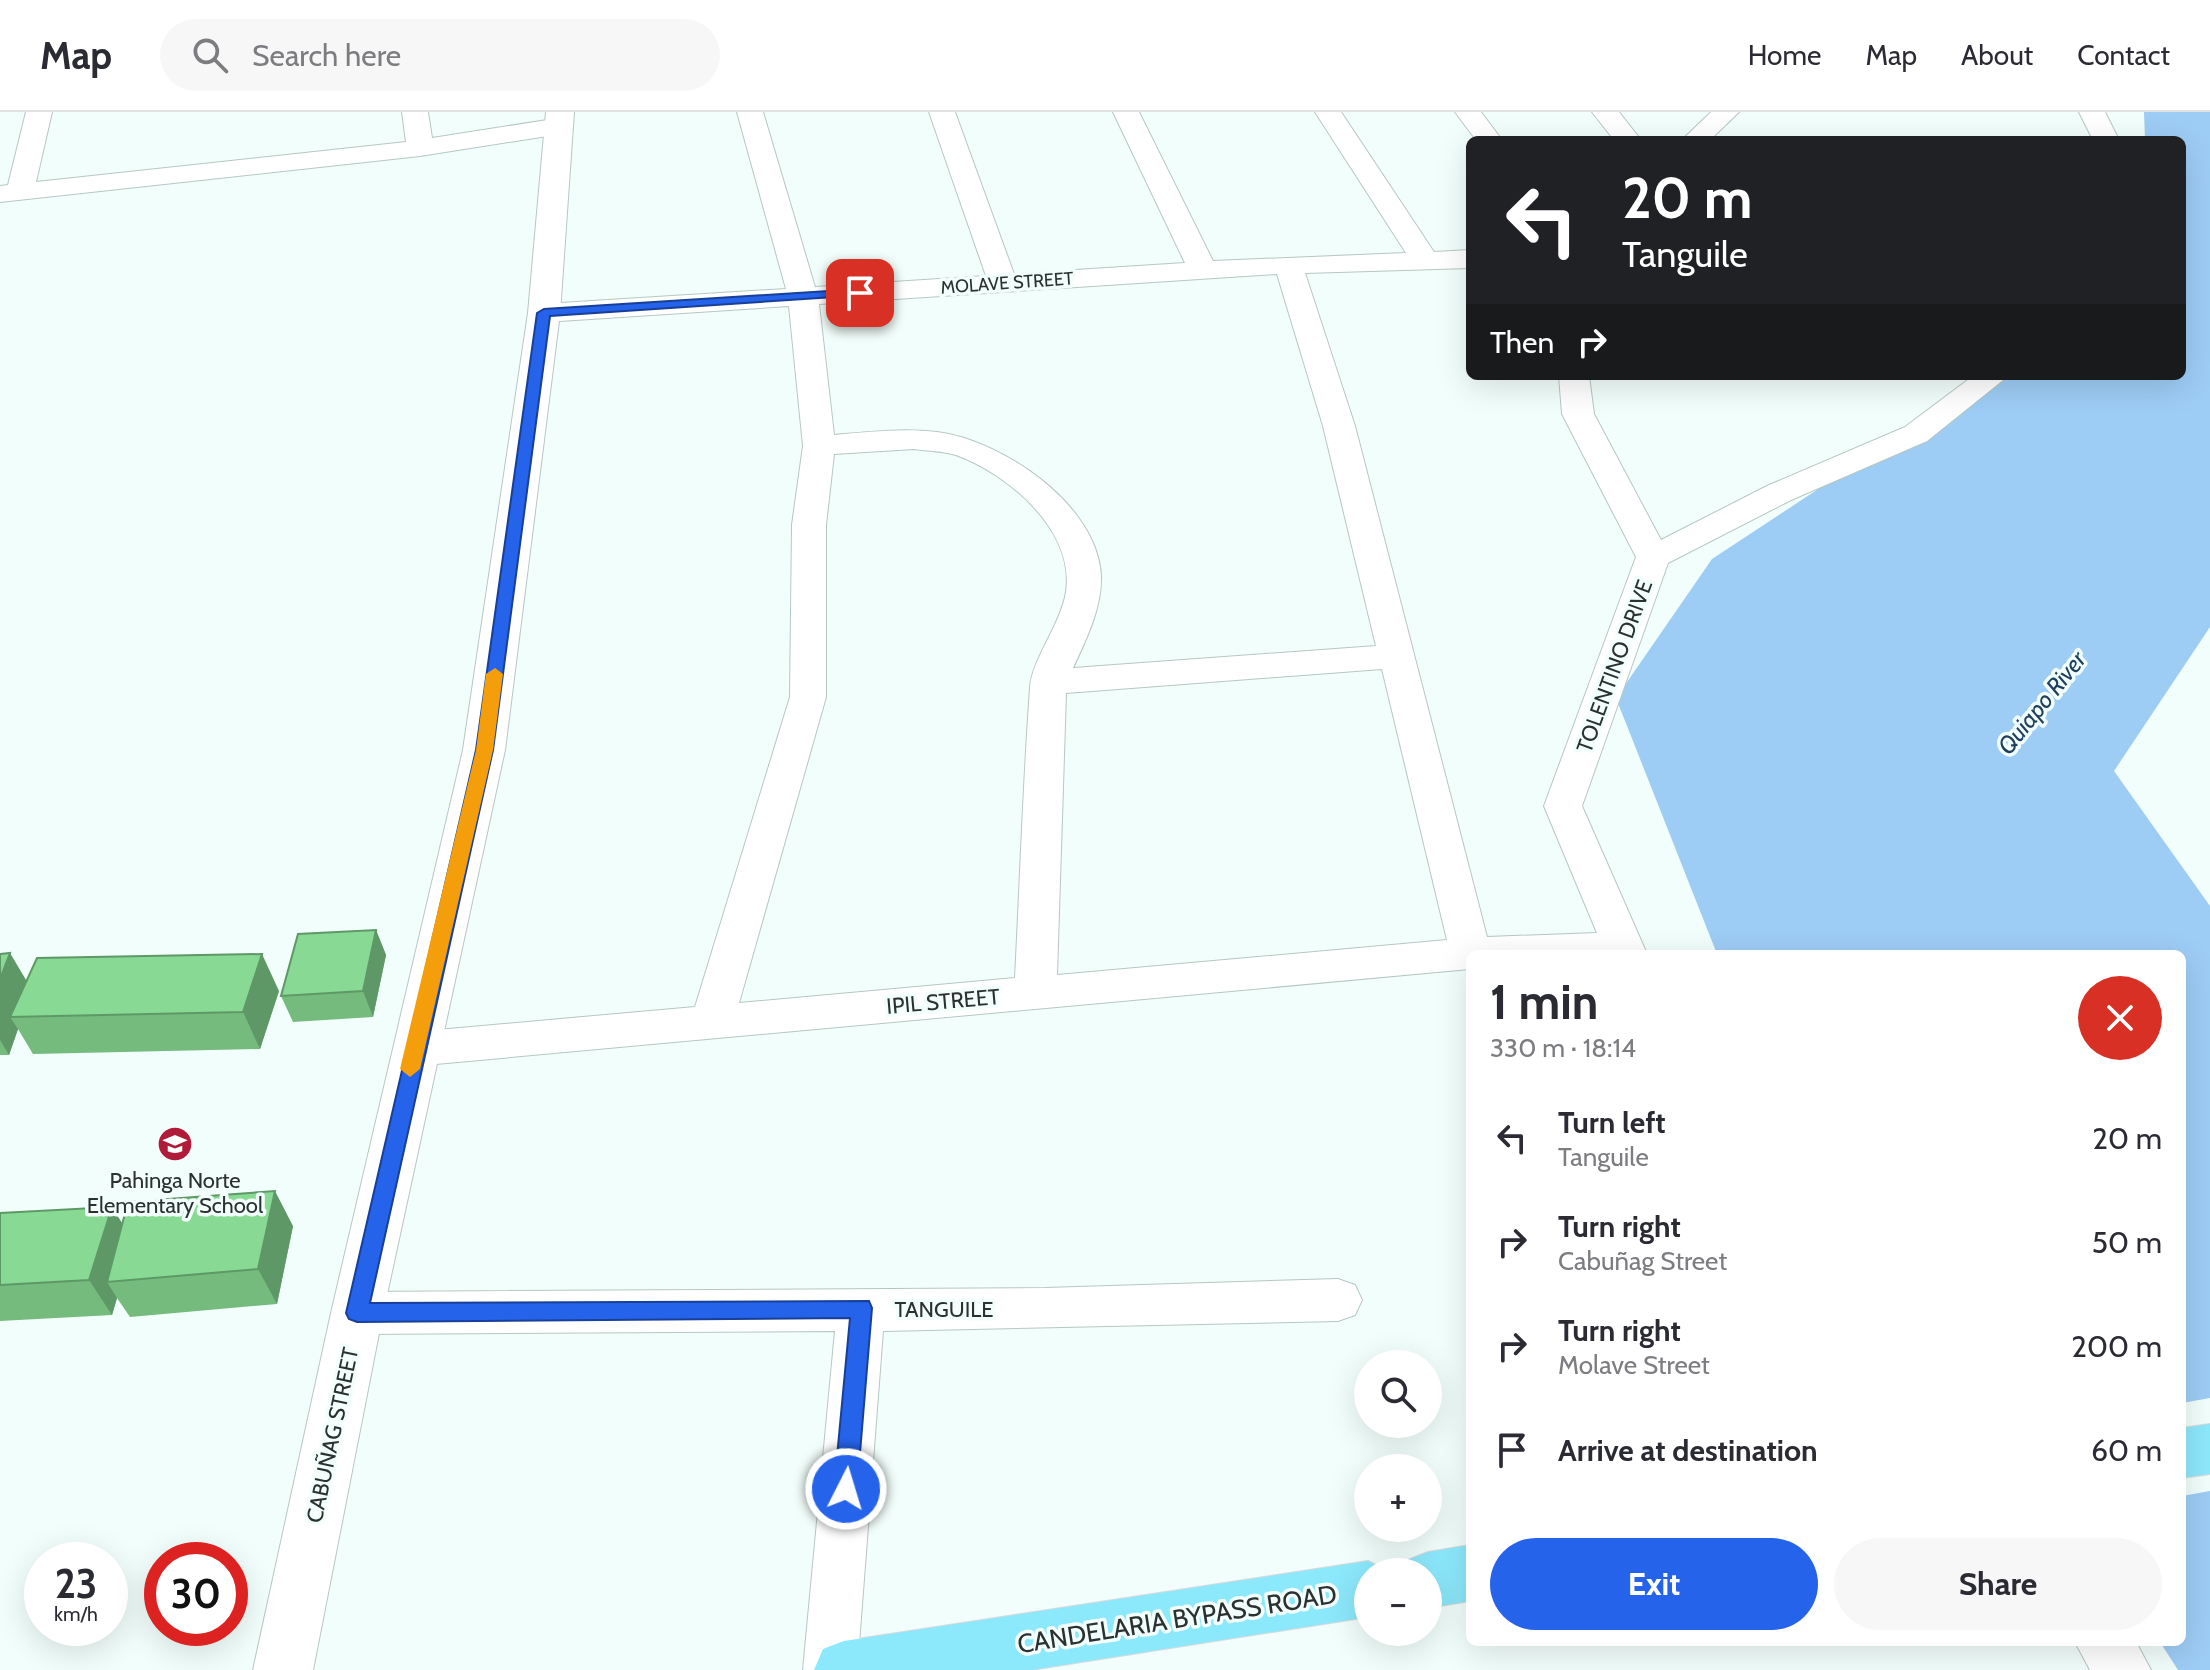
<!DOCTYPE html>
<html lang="en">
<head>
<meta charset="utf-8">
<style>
	:root { --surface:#fff; --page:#f7f7f7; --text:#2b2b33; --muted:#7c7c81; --line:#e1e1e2; --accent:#2563eb }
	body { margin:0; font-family:Cabin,sans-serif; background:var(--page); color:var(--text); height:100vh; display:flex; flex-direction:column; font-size:30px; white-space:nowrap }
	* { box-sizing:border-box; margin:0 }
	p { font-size:26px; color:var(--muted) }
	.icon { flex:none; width:44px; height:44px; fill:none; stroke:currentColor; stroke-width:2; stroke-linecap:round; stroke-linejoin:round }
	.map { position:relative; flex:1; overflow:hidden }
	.details { position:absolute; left:1466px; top:838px; width:720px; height:696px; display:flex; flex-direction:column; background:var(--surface); border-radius:12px; box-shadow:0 8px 32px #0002 }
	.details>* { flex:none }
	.hud { position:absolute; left:1466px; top:24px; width:720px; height:244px; border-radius:12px; box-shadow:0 8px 32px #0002; background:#202124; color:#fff; overflow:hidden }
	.tools { position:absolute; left:1354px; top:1238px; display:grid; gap:16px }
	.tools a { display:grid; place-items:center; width:88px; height:88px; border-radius:50%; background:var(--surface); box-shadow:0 8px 32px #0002; font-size:40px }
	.speed { position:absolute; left:24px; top:1430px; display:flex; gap:16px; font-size:40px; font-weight:700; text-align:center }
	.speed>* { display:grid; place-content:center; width:104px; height:104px; border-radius:50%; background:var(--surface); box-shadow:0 8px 32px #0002; line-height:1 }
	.speed small { font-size:20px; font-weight:400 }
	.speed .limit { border:12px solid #d22; background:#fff; color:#111 }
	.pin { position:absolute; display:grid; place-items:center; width:68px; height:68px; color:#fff; margin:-34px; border-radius:16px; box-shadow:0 4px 12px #0006 }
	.me { position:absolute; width:88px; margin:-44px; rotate:5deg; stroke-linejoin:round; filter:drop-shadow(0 0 6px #0008) }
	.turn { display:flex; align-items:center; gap:28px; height:168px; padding:0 24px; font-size:36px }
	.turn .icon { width:104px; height:104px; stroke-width:2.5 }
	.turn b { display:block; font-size:56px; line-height:68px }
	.then { display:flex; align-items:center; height:76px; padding:0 24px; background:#0003; gap:16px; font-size:30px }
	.round { display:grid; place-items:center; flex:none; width:84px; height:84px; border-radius:42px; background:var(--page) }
	.headline { display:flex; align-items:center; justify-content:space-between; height:136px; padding:0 24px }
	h1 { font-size:48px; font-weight:700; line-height:60px }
	.button { display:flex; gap:16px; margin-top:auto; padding:16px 24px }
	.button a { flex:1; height:92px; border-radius:48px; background:var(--accent); color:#fff; font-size:32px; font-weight:700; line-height:92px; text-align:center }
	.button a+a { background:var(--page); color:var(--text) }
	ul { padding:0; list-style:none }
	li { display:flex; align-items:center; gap:24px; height:104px; padding:0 24px }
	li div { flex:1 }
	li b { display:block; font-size:30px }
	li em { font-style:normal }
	header { display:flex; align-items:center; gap:48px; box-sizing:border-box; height:112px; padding:0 40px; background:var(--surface); border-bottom:2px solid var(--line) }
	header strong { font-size:38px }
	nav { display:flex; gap:44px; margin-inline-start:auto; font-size:28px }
	.search { width:560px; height:72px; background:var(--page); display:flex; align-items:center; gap:20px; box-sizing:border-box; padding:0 28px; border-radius:44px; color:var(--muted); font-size:30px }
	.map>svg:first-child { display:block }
</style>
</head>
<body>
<header>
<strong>Map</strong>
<div class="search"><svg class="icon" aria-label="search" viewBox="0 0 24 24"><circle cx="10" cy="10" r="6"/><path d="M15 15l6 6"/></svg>Search here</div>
<nav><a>Home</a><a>Map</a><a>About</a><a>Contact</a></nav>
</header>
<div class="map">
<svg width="2210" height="1558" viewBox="0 0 2210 1558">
	<rect width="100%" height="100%" fill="#f2fefb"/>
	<path fill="#9dccf5" d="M2144,0H2210V515L2114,659L2210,794V1558H2178L2160,1530H2182V842H1717L1616,586L1712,447L1990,264H2182V28H2145Z"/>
	<path fill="#f2fefb" d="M2210,1286V1379L2182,1384V1291Z"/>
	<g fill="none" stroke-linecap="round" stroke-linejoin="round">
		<defs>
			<path id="minor" d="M26,0H52L36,70L406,30L402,0H428L432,26L560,6L573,14L560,22L420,44L0,90V74L8,73Z
				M737,0H763L815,175L986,164L929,0H955L1014,162L1185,151L1113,0H1139L1213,149L1406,141L1315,0H1341L1434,140L1470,138V156L1305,161L1355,314L1487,825L1597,821L1544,694L1636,445L1562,302L1559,264H1589L1594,302L1661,428L1767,374L1905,315L1973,264H2008L1927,329L1791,388L1668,451L1582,694L1647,842H1470V857L414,954L399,949L393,937L399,925L414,920L695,895L790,585L792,413L803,334L789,194L544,210L534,207L529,201L534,195L544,192L786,177ZM1277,162L1323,314L1376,534L1073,556C1086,528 1102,496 1101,464C1098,393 1002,328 937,320C903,316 868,320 834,323L819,192ZM914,337C928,339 942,339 956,343C1008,362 1075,418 1066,480C1061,512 1031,549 1030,576C1023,672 1020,770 1015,866L739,891L826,585V413L834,342ZM1382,557L1447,828L1057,863L1066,581Z
				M1455,0H1481L1502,28H1476Z
				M1592,0H1619L1641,28H1614Z
				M1711,0H1739L1710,28H1682Z
				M2079,0H2105L2119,28H2093Z
				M1338,1167L1355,1173L1362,1188L1355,1203L1338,1209L883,1219L857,1558H803L835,1219L357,1222L340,1216L333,1201L340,1186L357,1180L1045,1176Z
				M2075,1530H2136L2151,1558H2090Z"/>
			<path id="tertiary" d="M546,0H574L560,201L505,638L383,1201L313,1558H253L331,1201L463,638L528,201Z"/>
			<path id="trunk" d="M2210,1312V1362L2182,1366V1316Z
				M1470,1433V1489L1428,1496V1460H1403L1408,1448L1428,1440Z
				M1368,1449L1390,1460H1368V1505L1031,1558H814L823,1537L844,1529Z"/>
		</defs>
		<use href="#minor" stroke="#b5c8c3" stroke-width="2"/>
		<use href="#tertiary" stroke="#b5c8c3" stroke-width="2"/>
		<use href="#trunk" stroke="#d9dada" stroke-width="2"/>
		<use href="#minor" fill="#fff" fill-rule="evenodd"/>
		<use href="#tertiary" fill="#fff" fill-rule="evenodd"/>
		<use href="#trunk" fill="#8ce8fb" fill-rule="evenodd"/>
	</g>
	<path fill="#75bb7e" d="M376,818L386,843L373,905L293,910L281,884Z
		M0,842L26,869L279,879L260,937L33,942L18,917L9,943H0Z
		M0,1101L123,1111L293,1114L277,1192L130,1205L117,1186L112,1203L0,1209Z"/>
	<path fill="#5f9867" d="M376,818L386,843L373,905L363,879Z
		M10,841L32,878L10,905L18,917L9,943L0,928V867Z
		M262,842L279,879L260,937L243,900Z
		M275,1079L293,1114L277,1192L258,1157Z
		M112,1095L134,1130L107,1170L117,1186L112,1203L89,1168Z"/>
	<path fill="#88d993" stroke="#5f9867" stroke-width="2" d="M376,818L363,879L281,884L298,822Z
		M10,841L0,867V842Z
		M262,842L243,900L10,905L37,846Z
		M275,1079L258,1157L107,1170L128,1090Z
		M112,1095L89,1168L0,1173V1101Z"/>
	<path fill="#2563eb" stroke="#184099" stroke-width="2" d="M860,177L867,181L865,183L550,204L493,638L370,1191L869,1189L872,1196L857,1377L854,1385L846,1388L837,1385L834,1377L850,1206L357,1210L349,1207L346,1201L476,638L537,201L544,197Z"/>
	<path fill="#f59e0b" d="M495,556L503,562L493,638L420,957L410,965L400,957L476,638L486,562Z"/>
	<defs>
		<symbol id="school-disc" viewBox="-11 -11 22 22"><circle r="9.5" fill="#af1b38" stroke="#f2fefb"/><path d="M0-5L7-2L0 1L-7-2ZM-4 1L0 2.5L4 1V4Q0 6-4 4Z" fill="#fff"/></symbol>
	</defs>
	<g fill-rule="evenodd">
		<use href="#school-disc" x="155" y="1012" width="40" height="40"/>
	</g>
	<g text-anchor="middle" stroke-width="7" stroke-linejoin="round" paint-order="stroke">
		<g font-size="18" fill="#2a3130" stroke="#f2fefb">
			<text transform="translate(1007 171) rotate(-4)" y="6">MOLAVE STREET</text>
		</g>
		<g font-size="22" fill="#2a3130" stroke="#f2fefb">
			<text transform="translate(1614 554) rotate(-70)" y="8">TOLENTINO DRIVE</text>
			<text transform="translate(943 889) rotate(-5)" y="8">IPIL STREET</text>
			<text x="944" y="1205">TANGUILE</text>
			<text transform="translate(332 1323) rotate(-78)" y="8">CABUÑAG STREET</text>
		</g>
		<g font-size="22" fill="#2a3130" stroke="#f2fefb">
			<text x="175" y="1076">Pahinga Norte<tspan x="175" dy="25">Elementary School</tspan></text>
		</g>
		<g font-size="24" font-style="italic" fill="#1e405c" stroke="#f2fefb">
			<text transform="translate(2042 591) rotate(-51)" y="8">Quiapo River</text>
		</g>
		<g font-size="26" fill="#2a3130" stroke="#f2fefb">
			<text transform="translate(1177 1507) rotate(-9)" y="9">CANDELARIA BYPASS ROAD</text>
		</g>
	</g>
</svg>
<div class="tools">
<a><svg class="icon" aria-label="search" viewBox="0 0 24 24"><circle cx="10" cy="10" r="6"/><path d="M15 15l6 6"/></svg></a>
<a>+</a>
<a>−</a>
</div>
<div class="speed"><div>23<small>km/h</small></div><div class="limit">30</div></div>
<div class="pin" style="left:860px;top:181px;background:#d93025"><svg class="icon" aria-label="arrive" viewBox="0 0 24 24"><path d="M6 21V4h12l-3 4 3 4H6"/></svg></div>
<svg class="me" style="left:846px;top:1377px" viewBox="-20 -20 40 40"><circle r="17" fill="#2563eb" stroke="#fff" stroke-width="3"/><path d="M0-11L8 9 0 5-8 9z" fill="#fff"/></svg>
<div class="hud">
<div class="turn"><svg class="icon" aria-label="left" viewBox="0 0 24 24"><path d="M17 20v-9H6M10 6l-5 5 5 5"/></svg><div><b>20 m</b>Tanguile</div></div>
<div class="then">Then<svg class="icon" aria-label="right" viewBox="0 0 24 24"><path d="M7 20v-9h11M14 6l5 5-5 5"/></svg></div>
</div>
<section class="details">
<div class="headline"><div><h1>1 min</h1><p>330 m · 18:14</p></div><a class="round" style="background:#d93025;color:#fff"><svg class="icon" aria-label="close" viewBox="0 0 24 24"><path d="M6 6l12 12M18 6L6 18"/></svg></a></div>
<ul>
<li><svg class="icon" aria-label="left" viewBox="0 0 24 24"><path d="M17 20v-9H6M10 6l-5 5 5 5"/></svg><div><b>Turn left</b><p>Tanguile</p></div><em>20 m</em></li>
<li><svg class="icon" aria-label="right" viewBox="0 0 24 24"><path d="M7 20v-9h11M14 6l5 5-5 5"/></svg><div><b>Turn right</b><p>Cabuñag Street</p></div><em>50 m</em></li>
<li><svg class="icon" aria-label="right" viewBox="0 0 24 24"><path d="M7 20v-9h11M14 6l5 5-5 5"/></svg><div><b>Turn right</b><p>Molave Street</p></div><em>200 m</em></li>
<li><svg class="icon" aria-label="arrive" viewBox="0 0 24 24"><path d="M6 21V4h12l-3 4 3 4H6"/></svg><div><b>Arrive at destination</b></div><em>60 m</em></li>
</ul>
<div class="button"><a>Exit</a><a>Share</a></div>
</section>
</div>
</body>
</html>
